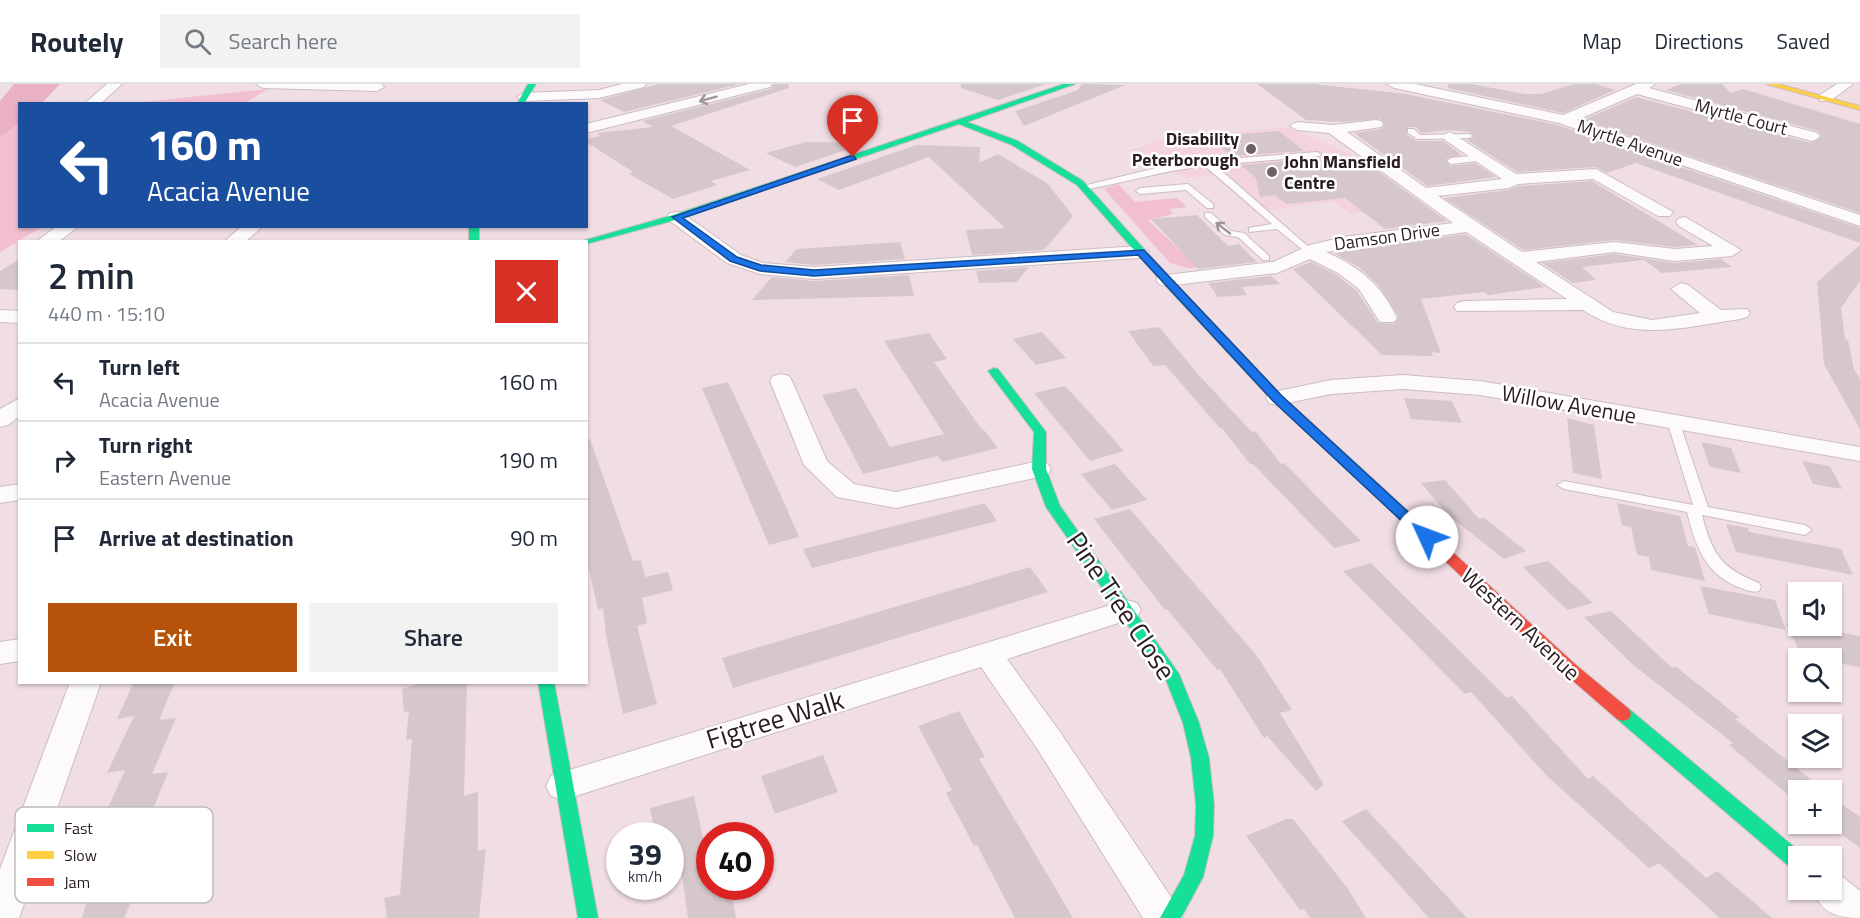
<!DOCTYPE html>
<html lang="en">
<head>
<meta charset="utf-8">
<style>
	:root { --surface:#fff; --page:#f2f2f3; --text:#1f2937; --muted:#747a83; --line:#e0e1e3; --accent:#b45309 }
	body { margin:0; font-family:"Titillium Web",sans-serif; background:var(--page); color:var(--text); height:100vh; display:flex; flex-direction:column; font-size:22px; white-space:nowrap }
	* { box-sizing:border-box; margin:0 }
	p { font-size:20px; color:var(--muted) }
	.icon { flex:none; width:33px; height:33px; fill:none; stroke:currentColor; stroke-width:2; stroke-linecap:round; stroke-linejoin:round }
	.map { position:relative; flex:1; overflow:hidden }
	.drawer { position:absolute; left:18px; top:156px; width:570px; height:444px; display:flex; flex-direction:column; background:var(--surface); border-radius:0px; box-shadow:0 2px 4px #0004 }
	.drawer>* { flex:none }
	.guide { position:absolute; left:18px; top:18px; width:570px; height:126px; border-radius:0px; box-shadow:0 2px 4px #0004; background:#1a4fa0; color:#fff; overflow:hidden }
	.fabs { position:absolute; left:1788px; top:498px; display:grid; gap:12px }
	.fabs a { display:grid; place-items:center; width:54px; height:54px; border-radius:0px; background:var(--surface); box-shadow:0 2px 4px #0004; font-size:30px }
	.speed { position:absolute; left:606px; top:738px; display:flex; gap:12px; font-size:30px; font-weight:700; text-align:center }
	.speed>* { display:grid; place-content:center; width:78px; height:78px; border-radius:50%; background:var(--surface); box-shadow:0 2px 4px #0004; line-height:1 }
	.speed small { font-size:15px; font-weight:400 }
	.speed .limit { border:9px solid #d22; background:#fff; color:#111 }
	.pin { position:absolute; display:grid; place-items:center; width:51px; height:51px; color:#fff; margin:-62px -26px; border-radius:50% 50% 50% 0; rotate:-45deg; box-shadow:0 0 6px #0007 }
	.pin .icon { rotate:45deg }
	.me { position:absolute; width:66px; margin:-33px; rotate:313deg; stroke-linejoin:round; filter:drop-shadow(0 0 4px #0008) }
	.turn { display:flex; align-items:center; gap:21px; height:126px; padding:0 30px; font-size:27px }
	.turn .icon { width:78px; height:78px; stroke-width:2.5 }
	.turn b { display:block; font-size:42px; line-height:51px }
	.round { display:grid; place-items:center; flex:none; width:63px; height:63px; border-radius:0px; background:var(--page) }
	.summary { display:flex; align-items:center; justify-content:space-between; height:102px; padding:0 30px }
	h1 { font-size:36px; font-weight:600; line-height:45px }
	.cta { display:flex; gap:12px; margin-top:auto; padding:12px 30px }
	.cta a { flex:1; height:69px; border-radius:0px; background:var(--accent); color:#fff; font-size:24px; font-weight:600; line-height:69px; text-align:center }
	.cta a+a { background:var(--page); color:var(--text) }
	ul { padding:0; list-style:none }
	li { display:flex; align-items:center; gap:18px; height:78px; padding:0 30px; border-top:2px solid var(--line) }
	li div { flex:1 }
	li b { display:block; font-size:22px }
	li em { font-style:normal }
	header { display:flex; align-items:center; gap:36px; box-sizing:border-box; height:84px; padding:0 30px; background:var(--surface); border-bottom:2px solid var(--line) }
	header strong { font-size:28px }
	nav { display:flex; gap:33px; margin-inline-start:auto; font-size:21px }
	.search { width:420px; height:54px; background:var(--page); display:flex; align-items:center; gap:15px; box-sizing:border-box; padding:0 21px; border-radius:0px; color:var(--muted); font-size:22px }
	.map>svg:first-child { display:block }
</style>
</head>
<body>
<header>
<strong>Routely</strong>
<div class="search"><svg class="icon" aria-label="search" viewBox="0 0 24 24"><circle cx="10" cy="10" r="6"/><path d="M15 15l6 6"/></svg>Search here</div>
<nav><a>Map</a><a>Directions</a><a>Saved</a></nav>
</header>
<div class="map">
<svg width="1860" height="834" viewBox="0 0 1860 834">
	<rect width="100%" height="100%" fill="#f1dee4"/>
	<path fill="#f3d3dc" d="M1288,43L1349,70L1420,123L1350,130L1334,117L1255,128L1213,91L1186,94L1130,67L1159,56Z"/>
	<path fill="#f2bfcf" d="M268,5L245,19H132Z
		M19,39L20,142L42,143L0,168V54Z
		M1118,100L1135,118L1177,114L1187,123L1169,125L1173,130L1148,136L1186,172L1208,182L1189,184L1170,179L1104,105Z"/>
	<path fill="#eab1c5" d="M14,0H60L42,19L20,20L19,39L0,54V17Z"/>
	<path fill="#d6c7cc" d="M659,0H740L624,28L600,16Z
		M774,0H788L789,4L671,42L750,86L711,97L717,101L673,115L629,90L633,88L586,58V55L600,52L597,49L653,43L642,37L771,5Z
		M961,0H1046L998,16L961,4Z
		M1082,0L1125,1L1024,42L1015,27L1078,6Z
		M1257,0H1313L1406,10L1558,41L1860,144V159L1636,79L1607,89L1596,83L1517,88L1467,56L1475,53L1470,48L1449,46L1421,49L1416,43H1408L1407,51L1417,57H1443L1462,71L1446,75L1450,82L1475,79L1496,93L1427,102L1354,49L1381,45L1385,41L1381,35L1341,38L1306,36Z
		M1449,0H1471L1525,10H1541L1574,0H1595L1615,6L1563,29L1447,4Z
		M1681,0H1722L1731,9L1743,5L1860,40V129L1583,36L1636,13L1811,59L1822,52L1818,47L1666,6Z
		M1279,47L1304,67L1231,72L1219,62L1242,60L1231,51Z
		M806,58L867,59L795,83L766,69Z
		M917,61L980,63L979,79L998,70L1047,99L1073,132L1044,166L972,171L966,146L1005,144L929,73L839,106L817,95Z
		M1314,75L1323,81L1364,77L1447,137L1385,145L1345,114L1286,120L1275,111L1260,113L1256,94L1241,81Z
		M1592,97L1698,161L1675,163L1614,156L1523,166L1444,114L1509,106L1519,102Z
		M1197,131L1228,162L1239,160L1257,178L1198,185L1151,135Z
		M1465,150L1545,203L1488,211L1485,208L1421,215L1441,269L1431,268L1433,272L1382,271L1293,185L1311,178L1337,191L1357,207L1378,239L1394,240L1399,233L1378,201L1360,184L1334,169Z
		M900,158L905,175L814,181L785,178L797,165Z
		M1860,161V197L1841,224L1845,255L1848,256L1854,285L1860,295V345L1824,280L1817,198Z
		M1614,170L1675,179L1721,175L1732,183L1662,189L1644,176L1582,183L1596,196L1573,199L1542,179Z
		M20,175V206L0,205V187Z
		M1029,183L1017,198L979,199L976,187Z
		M909,191L914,212L752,216L772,193L814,197Z
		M1271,192L1280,200L1242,203L1247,211L1218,213L1208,199Z
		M1159,243L1197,289L1252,348L1255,347L1281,380L1284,379L1361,457L1334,464L1253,380H1250L1222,344H1220L1165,281L1153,282L1128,247Z
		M1042,248L1066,274L1036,281L1013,255Z
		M929,249L947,275L934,278L982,346H984L998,364L942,378L938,372L863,390L822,311L856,304L890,363L944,350L884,257Z
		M728,298L779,407L799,453L769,461L702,304Z
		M1065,302L1092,331L1124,367L1090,377L1034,309Z
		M1404,314L1452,317L1462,339L1411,335Z
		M1567,334L1594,341L1602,395L1573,389Z
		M586,355H590L633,477L641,476L645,493L668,488L673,506L642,514L647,539L637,542L657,620L623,630L606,551L603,524L598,526L586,472Z
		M1701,358L1731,364L1741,389L1710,383Z
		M1802,377L1830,382L1842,405L1813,400Z
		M1115,380L1147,416L1112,426L1081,390Z
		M1445,396L1479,435L1484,434L1526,467L1504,475L1448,431L1421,399Z
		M985,419L997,437L812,484L803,465Z
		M1617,419L1680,432L1688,462L1695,463L1705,497L1651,486L1649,473L1637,471L1631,443L1622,441Z
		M1130,425L1257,572L1292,626L1280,629L1324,701L1316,707L1267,652L1264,654L1220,585L1217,586L1167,525L1165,526L1094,435Z
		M1726,440L1748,444L1749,448L1841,465L1853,491L1736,468Z
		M1548,477L1593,519L1567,526L1523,483Z
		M1371,479L1507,614L1512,612L1588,695L1593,692L1706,794L1717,787L1772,834H1720L1659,779L1649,784L1546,691L1471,608L1465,610L1343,487Z
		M1030,483L1048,508L733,604L722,574Z
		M1700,502L1775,516L1786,546L1709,530Z
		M1611,527L1672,584L1675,582L1739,633L1735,635L1824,706H1798V717L1792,714L1729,661L1733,659L1632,580L1584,533Z
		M1786,539L1860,552V583L1832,578V574L1802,573Z
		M134,598H175L159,636L176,634L152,690L168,688L143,750L162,748L124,834H82L88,813L85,814L116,745L97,748L125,686L107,689L134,632L117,635Z
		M423,598H467L464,712L478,708V767L486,765L479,834H387L384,814L400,811L412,655L406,656L409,627L404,628L402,605Z
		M959,627L985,673L979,675L1073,834H1015L977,761L974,762L946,709L952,706L918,642Z
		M823,671L838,708L775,730L761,692Z
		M694,712L710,788V802H730L736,834H688L680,777L670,780V752H655L650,724Z
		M1832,713L1860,733V764L1828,740H1832Z
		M1366,725L1467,834H1429L1342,737Z
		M1287,735H1293L1348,805L1366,834H1310L1304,825L1300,826L1246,752Z"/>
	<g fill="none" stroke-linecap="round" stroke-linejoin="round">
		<defs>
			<path id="lane" d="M1408,45H1414L1420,51L1469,50L1473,52L1469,54L1418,55L1408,49Z
				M1317,68L1321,70L1320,72L1215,81L1312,166V170L1309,171L1277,145L1249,148V144L1272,140L1205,82C1164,86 1124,99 1083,106L1079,103L1176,79Z
				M1482,71L1486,74L1485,76L1451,80L1447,77L1451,74Z
				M1188,100L1213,120V124H1207L1186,106L1140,110L1136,107L1140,104Z
				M1205,129H1211L1231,147L1244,149L1269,172V176H1263L1238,153L1225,151L1205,133Z
				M1673,333L1679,337L1708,423L1805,441L1812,446L1805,451L1702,431C1712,470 1721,484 1759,499L1761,503L1759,507C1751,509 1744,505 1736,502C1704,488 1695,460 1687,428L1564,405L1557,401L1564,397L1693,421L1667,337Z"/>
			<path id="street" d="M107,0H122L100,20H84Z
				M256,0H382L384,3L377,7L263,4Z
				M622,0H646L644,3L599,14L524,17L517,13L524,9L599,6Z
				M749,0H772L770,3L586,49V40Z
				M1387,0H1415L1563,31L1636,0H1655L1649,4L1817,49L1820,52L1817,55L1812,57L1637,10L1577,36L1860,131V142L1559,39L1394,4Z
				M1837,0H1853L1830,17H1820V11Z
				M1376,36L1381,37L1383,40L1381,43L1347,48L1426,104L1502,95L1445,56L1442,53L1445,50L1450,48L1516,90L1596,85L1673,128L1670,132H1658L1593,95L1518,100L1509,104L1438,112L1522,168L1614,158L1675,165L1713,162L1679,142L1676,138L1679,134L1685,133L1741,166L1732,172L1675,177L1614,168L1536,178L1613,228L1652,236L1700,229L1671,205L1681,199L1688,201L1721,226L1747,225L1750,229L1747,233L1740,235C1686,243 1632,259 1583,226L1457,227L1454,223L1457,219L1464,217L1567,215L1466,148L1326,168C1358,182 1382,201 1397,234L1394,238H1380L1359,205L1338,189L1310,175L1277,189L1166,202L1159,200L1156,196L1159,192L1273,178L1310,161L1344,153L1453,139L1329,49L1297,46L1290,42L1297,38L1333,41Z
				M676,128L682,129L741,171L763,179L814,183L1140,162L1149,168L1140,174L814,195L760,190L727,179L670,137L667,133L670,129Z
				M57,142H79L58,158H36Z
				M242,142H263L245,158H224Z
				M0,226L20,227V239L0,238Z
				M781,290L789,292L792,297L827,377L854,400L896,408L1039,377L1048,380L1051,385L1048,390L1039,393L896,424L837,413L804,381L770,297L773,292Z
				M1403,291L1480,297L1860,363V377L1480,311L1403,305L1331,310L1277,321L1269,319L1266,314L1269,309L1331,296Z
				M20,314V332L8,341L0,343V325Z
				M20,400V416L0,419V403Z
				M1127,516L1137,519L1141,526L1137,533L1007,575L1060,648L1177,822L1183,834H1143L1038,666L981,583L563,716L551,712L546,702L551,692L563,688Z
				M20,555V577L0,580V558Z
				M70,598H101L19,834H0V785Z
				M1832,789L1844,794L1860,807V834C1837,834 1821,829 1813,806H1832Z"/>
			<path id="fast" d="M528,0H536L524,20H517Z
				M1064,0H1075L967,38L1018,57L1083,97L1170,194L1281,311L1422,440L1424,443L1422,446H1412L1273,317L1162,198L1077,101L1012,61L959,40L679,135L586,160V158H579L673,131Z
				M469,142H479V158H469Z
				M994,284L998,285L1046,348V385L1060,422L1179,590L1199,639L1209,674L1214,721L1213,752L1203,793L1181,834H1160L1184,791L1195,752L1196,721L1191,674L1183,639L1166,596L1046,423L1032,385L1034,348L988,287Z
				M538,598H554L598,834H578Z
				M1623,623L1629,625L1805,772H1798V786L1791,784L1617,635L1615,630L1617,625Z"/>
			<path id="slow" d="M1766,0H1778L1860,22V26Z"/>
			<path id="jam" d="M1417,438L1422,440L1576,581L1629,625L1631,630L1629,635L1623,637L1617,635L1564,589L1412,446L1410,443L1412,440Z"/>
		</defs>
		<use href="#lane" stroke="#ccbdc1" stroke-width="2"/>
		<use href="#street" stroke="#ccbdc1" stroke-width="2"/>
		<use href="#fast" stroke="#ccbdc1" stroke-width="2"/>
		<use href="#slow" stroke="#ccbdc1" stroke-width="2"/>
		<use href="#jam" stroke="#ccbdc1" stroke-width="2"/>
		<use href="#lane" fill="#fdfafb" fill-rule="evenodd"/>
		<use href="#street" fill="#fdfafb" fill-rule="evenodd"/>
		<use href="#fast" fill="#16e098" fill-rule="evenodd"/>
		<use href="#slow" fill="#ffcf43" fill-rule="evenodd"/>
		<use href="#jam" fill="#f24e42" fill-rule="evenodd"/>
	</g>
	<defs><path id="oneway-shaft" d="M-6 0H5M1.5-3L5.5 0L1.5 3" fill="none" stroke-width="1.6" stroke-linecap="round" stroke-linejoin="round" transform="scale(1.5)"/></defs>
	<g stroke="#9e9698">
		<use href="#oneway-shaft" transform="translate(708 15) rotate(165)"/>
		<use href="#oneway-shaft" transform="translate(1223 144) rotate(-142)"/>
	</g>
	<path fill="#1a73e8" stroke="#114b97" stroke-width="1.5" d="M853,71L856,75L683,134L737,173L761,181L814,186L1144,166L1282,312L1432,450V456H1422L1273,317L1138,171L814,192L760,187L730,177L672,133Z"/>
	<g fill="#6f6065" stroke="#fff" stroke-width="2">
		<circle cx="1251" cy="65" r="6"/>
		<circle cx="1272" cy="88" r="6"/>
	</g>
	<g text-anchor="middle" stroke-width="5" stroke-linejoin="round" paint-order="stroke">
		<g font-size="18" fill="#291c20" stroke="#fff">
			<text transform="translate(1741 33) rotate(15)" y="6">Myrtle Court</text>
			<text transform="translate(1630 59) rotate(19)" y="6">Myrtle Avenue</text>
			<text transform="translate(1387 153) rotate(-8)" y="6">Damson Drive</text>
		</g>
		<g font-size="18" font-weight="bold" fill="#291c20" stroke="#fff" text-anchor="end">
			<text x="1239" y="61">Disability<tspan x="1239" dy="21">Peterborough</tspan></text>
			<text x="1284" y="84" text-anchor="start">John Mansfield<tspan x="1284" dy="21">Centre</tspan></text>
		</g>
		<g font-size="22" fill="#291c20" stroke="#fff">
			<text transform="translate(1569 320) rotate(10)" y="8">Willow Avenue</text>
			<text transform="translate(1521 540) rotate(43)" y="8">Western Avenue</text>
		</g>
		<g font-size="27" fill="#291c20" stroke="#fff">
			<text transform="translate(1121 522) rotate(56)" y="9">Pine Tree Close</text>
			<text transform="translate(775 636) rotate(-17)" y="9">Figtree Walk</text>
		</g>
	</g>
	<rect x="15" y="723" width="198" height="96" rx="9" fill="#fff" stroke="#bfbbbc" stroke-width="1.5"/>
	<rect x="27" y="740" width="27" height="8" fill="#16e098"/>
	<rect x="27" y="767" width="27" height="8" fill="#ffcf43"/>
	<rect x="27" y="794" width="27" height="8" fill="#f24e42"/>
	<g font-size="16" fill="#291c20">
		<text x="64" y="750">Fast</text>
		<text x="64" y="777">Slow</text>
		<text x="64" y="804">Jam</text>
	</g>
</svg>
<div class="fabs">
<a><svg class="icon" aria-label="sound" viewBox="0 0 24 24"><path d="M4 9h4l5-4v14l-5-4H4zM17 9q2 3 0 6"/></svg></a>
<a><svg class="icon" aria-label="search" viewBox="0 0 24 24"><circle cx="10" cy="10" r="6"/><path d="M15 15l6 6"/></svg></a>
<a><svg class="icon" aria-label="layers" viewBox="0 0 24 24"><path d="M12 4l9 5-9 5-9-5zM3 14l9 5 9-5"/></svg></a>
<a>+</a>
<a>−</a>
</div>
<div class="speed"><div>39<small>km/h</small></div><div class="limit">40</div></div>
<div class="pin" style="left:853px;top:73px;background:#d93025"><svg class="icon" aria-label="arrive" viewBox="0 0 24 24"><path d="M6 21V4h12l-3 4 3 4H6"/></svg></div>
<svg class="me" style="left:1427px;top:453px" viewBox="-20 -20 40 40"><circle r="19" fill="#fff"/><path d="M0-13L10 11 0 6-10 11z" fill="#1a73e8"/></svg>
<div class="guide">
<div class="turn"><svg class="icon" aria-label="left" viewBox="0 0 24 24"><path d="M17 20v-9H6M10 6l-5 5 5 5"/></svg><div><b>160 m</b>Acacia Avenue</div></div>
</div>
<section class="drawer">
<div class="summary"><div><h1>2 min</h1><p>440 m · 15:10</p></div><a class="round" style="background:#d93025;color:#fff"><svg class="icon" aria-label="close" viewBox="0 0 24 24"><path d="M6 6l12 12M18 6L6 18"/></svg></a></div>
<ul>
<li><svg class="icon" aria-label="left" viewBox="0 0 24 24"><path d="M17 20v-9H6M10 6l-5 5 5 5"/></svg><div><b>Turn left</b><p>Acacia Avenue</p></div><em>160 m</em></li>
<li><svg class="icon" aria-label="right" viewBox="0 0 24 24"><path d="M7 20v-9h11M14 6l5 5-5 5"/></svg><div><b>Turn right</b><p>Eastern Avenue</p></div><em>190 m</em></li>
<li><svg class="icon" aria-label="arrive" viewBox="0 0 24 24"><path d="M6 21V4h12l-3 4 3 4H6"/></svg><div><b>Arrive at destination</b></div><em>90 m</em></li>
</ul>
<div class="cta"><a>Exit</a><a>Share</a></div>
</section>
</div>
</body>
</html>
